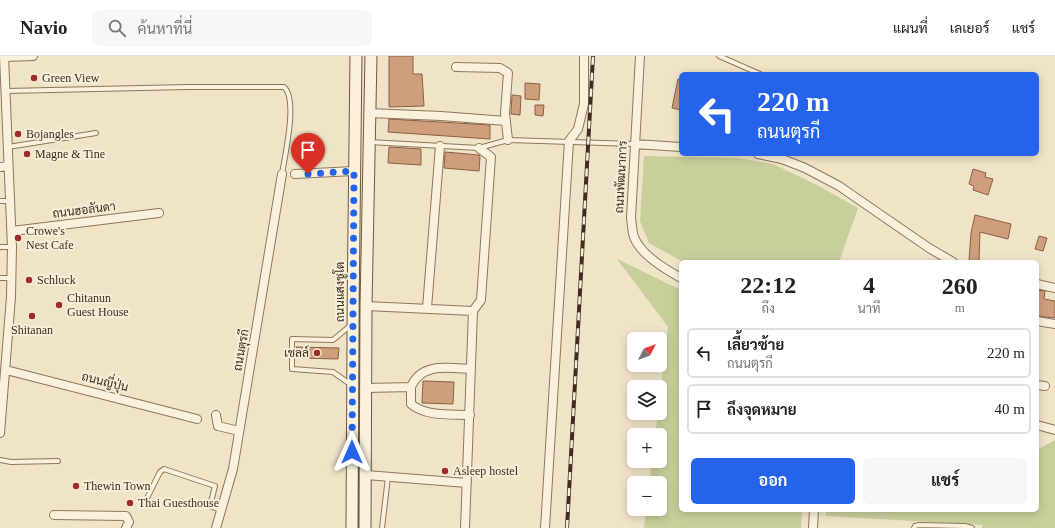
<!DOCTYPE html>
<html lang="th">
<head>
<meta charset="utf-8">
<style>
	:root { --surface:#fff; --page:#f6f6f6; --text:#222; --muted:#767676; --line:#e0e0e0; --accent:#2563eb }
	body { margin:0; font-family:"Times New Roman",Sarabun,serif; background:var(--page); color:var(--text); height:100vh; display:flex; flex-direction:column; font-size:15px; white-space:nowrap }
	* { box-sizing:border-box; margin:0 }
	p { font-size:13px; color:var(--muted) }
	.icon { flex:none; width:22px; height:22px; fill:none; stroke:currentColor; stroke-width:2; stroke-linecap:round; stroke-linejoin:round }
	.map { position:relative; flex:1; overflow:hidden }
	.panel { position:absolute; left:679px; top:204px; width:360px; height:252px; display:flex; flex-direction:column; background:var(--surface); border-radius:6px; box-shadow:0 2px 10px #0003 }
	.panel>* { flex:none }
	.guide { position:absolute; left:679px; top:16px; width:360px; height:84px; border-radius:6px; box-shadow:0 2px 10px #0003; background:#2563eb; color:#fff; overflow:hidden }
	.needle { width:26px; rotate:49deg }
	.tools { position:absolute; left:627px; top:276px; display:grid; gap:8px }
	.tools a { display:grid; place-items:center; width:40px; height:40px; border-radius:6px; background:var(--surface); box-shadow:0 2px 10px #0003; font-size:20px }
	.pin { position:absolute; display:grid; place-items:center; width:34px; height:34px; color:#fff; margin:-41px -17px; border-radius:50% 50% 50% 0; rotate:-45deg; box-shadow:0 0 4px #0007 }
	.pin .icon { rotate:45deg }
	.me { position:absolute; width:44px; margin:-22px; rotate:0deg; stroke-linejoin:round; filter:drop-shadow(0 0 3px #0008) }
	.turn { display:flex; align-items:center; gap:14px; height:84px; padding:0 12px; font-size:18px }
	.turn .icon { width:52px; height:52px; stroke-width:2.5 }
	.turn b { display:block; font-size:28px; line-height:34px }
	.eta { display:flex; justify-content:space-evenly; align-items:center; height:68px; text-align:center }
	.eta b { font-size:24px; font-weight:700; line-height:28px }
	.button { display:flex; gap:8px; margin-top:auto; padding:8px 12px }
	.button a { flex:1; height:46px; border-radius:6px; background:var(--accent); color:#fff; font-size:16px; font-weight:700; line-height:46px; text-align:center }
	.button a+a { background:var(--page); color:var(--text) }
	ul { padding:0; list-style:none }
	li { display:flex; align-items:center; gap:12px; height:50px; margin:0 8px 6px; padding:0 4px; border:2px solid var(--line); border-radius:6px }
	li div { flex:1 }
	li b { display:block; font-size:15px }
	li em { font-style:normal }
	header { display:flex; align-items:center; gap:24px; box-sizing:border-box; height:56px; padding:0 20px; background:var(--surface); border-bottom:1px solid var(--line) }
	header strong { font-size:19px }
	nav { display:flex; gap:22px; margin-inline-start:auto; font-size:14px }
	.search { width:280px; height:36px; background:var(--page); display:flex; align-items:center; gap:10px; box-sizing:border-box; padding:0 14px; border-radius:6px; color:var(--muted); font-size:15px }
	.map>svg:first-child { display:block }
</style>
</head>
<body>
<header>
<strong>Navio</strong>
<div class="search"><svg class="icon" aria-label="search" viewBox="0 0 24 24"><circle cx="10" cy="10" r="6"/><path d="M15 15l6 6"/></svg>ค้นหาที่นี่</div>
<nav><a>แผนที่</a><a>เลเยอร์</a><a>แชร์</a></nav>
</header>
<div class="map">
<svg width="1055" height="472" viewBox="0 0 1055 472">
	<rect width="100%" height="100%" fill="#f0e4c8"/>
	<path fill="#c9cf9b" d="M644,100L738,102L773,108L817,129L858,152L839,206H683L649,187L640,165Z
		M617,203L681,234V454H802L801,472H644L646,453H660V427H649L652,405H660V379H655L658,357H660V339L668,271Z
		M1055,384V472H982V469L826,460V454H1037V394Z"/>
	<path fill="#cf9f7d" stroke="#8d5f41" d="M389,0H413V18H422L424,50L389,51Z
		M678,23H681V54L672,52Z
		M525,27L540,28L539,44L525,43Z
		M512,39L521,40L520,59L511,58Z
		M535,49H544L543,60L535,59Z
		M389,63L490,69V83L388,76Z
		M389,91L421,93V109L388,107Z
		M445,96L479,99L480,100L479,115L444,112Z
		M973,113L986,117L985,121L993,123L988,139L973,134L974,130L969,128Z
		M975,159L1011,168L1008,183L980,176L979,205H969L971,177Z
		M1039,180L1047,182L1043,195L1035,193Z
		M1037,234L1045,235L1044,243L1055,245V262L1037,260Z
		M296,291L339,292L338,303L296,302Z
		M423,325L454,326L453,348L422,347Z"/>
	<g fill="none" stroke-linecap="round" stroke-linejoin="round">
		<defs>
			<path id="service" d="M719,0L760,18
				M6,35L187,31H284C298,43 285,99 282,118
				M369,86L479,92L508,84L635,88
				M8,91L96,77
				M0,145H10
				M0,191H12
				M0,222H11
				M350,328L333,316L292,313V283L333,284L351,269
				M0,404L11,406L58,405
				M145,446L160,416L164,413L215,430L210,450L221,454
				M382,472L388,421
				M914,472L915,470L919,469L965,470L972,472"/>
			<path id="minor" d="M640,0L631,162C632,168 632,175 634,181C641,199 665,213 681,222
				M4,1L33,0
				M456,11L500,12L508,17L505,57L508,84
				M369,57L441,60L506,65
				M635,88L681,91
				M758,98L782,103L805,112L839,130L929,192L953,206
				M0,111L8,110
				M295,118L354,115
				M12,175L159,157
				M1037,228L1055,232
				M366,250L473,255
				M427,252L440,90
				M1037,265L1055,268
				M6,314L197,363
				M1037,329L1045,330
				M411,331V348C426,361 452,358 470,359
				M366,332L411,331C421,306 449,312 471,313
				M216,359L218,370L239,375
				M1037,369L1055,374
				M0,377L11,241L12,191L4,0
				M366,419L467,427
				M54,459L126,460L129,466L126,472
				M216,472L233,413L282,118
				M465,472L473,255L481,244L491,101L479,92
				M545,472L569,85L578,73L584,48V0
				M813,472L814,454"/>
			<path id="secondary" d="M352,472C352,315 354,157 356,0
				M365,472L366,250L371,0"/>
		</defs>
		<use href="#service" stroke="#8d765c" stroke-width="6"/>
		<use href="#minor" stroke="#8d765c" stroke-width="10"/>
		<use href="#secondary" stroke="#6f573f" stroke-width="13"/>
		<use href="#service" stroke="#faf1dc" stroke-width="4"/>
		<use href="#minor" stroke="#faf1dc" stroke-width="8"/>
		<use href="#secondary" stroke="#faf1dc" stroke-width="11"/>
		<defs>
			<path id="rail" d="M567,472L593,0"/>
		</defs>
		<use href="#rail" stroke="#3d2e20" stroke-width="4"/>
		<use href="#rail" stroke="#f7eed8" stroke-width="2.5" stroke-dasharray="8" stroke-linecap="butt"/>
	</g>
	<g fill="none" stroke-linecap="round" stroke-linejoin="round">
		<path stroke="#2563eb" stroke-width="7" stroke-dasharray="0 12.6" d="M308,118L354,115L352,396"/>
	</g>
	<g fill="#9e2a2b" stroke="#f7eed8" stroke-width="1.5">
		<circle cx="34" cy="22" r="4"/>
		<circle cx="18" cy="78" r="4"/>
		<circle cx="27" cy="98" r="4"/>
		<circle cx="18" cy="182" r="4"/>
		<circle cx="29" cy="224" r="4"/>
		<circle cx="59" cy="249" r="4"/>
		<circle cx="32" cy="260" r="4"/>
		<circle cx="317" cy="297" r="4"/>
		<circle cx="445" cy="415" r="4"/>
		<circle cx="76" cy="430" r="4"/>
		<circle cx="130" cy="447" r="4"/>
	</g>
	<g text-anchor="middle" stroke-width="4" stroke-linejoin="round" paint-order="stroke">
		<g font-size="12" fill="#3d2e20" stroke="#f7eed8" text-anchor="start">
			<text x="42" y="26">Green View</text>
			<text x="26" y="82">Bojangles</text>
			<text x="35" y="102">Magne &amp; Tine</text>
			<text x="26" y="179">Crowe's<tspan x="26" dy="14">Nest Cafe</tspan></text>
			<text x="37" y="228">Schluck</text>
			<text x="67" y="246">Chitanun<tspan x="67" dy="14">Guest House</tspan></text>
			<text x="32" y="278" text-anchor="middle">Shitanan</text>
			<text x="309" y="301" text-anchor="end">เชลล์</text>
			<text x="453" y="419">Asleep hostel</text>
			<text x="84" y="434">Thewin Town</text>
			<text x="138" y="451">Thai Guesthouse</text>
		</g>
		<g font-size="12" fill="#3d2e20" stroke="#f7eed8">
			<text transform="translate(621 121) rotate(-87)" y="4">ถนนพัฒนาการ</text>
			<text transform="translate(84 154) rotate(-7)" y="4">ถนนฮอลันดา</text>
			<text transform="translate(340 236) rotate(-90)" y="4">ถนนแสงชูโต</text>
			<text transform="translate(241 294) rotate(-80)" y="4">ถนนตุรกี</text>
			<text transform="translate(105 326) rotate(14)" y="4">ถนนญี่ปุ่น</text>
		</g>
	</g>
</svg>
<div class="tools">
<a><svg class="needle" viewBox="-14 -14 28 28"><path d="M0-13l5 13h-10z" fill="#e53935"/><path d="M0 13l5-13h-10z" fill="#767676"/></svg></a>
<a><svg class="icon" aria-label="layers" viewBox="0 0 24 24"><path d="M12 4l9 5-9 5-9-5zM3 14l9 5 9-5"/></svg></a>
<a>+</a>
<a>−</a>
</div>
<div class="pin" style="left:308px;top:118px;background:#d93025"><svg class="icon" aria-label="arrive" viewBox="0 0 24 24"><path d="M6 21V4h12l-3 4 3 4H6"/></svg></div>
<svg class="me" style="left:352px;top:396px" viewBox="-20 -20 40 40"><path d="M0-17L14 15 0 8-14 15z" fill="#2563eb" stroke="#fff" stroke-width="4"/></svg>
<div class="guide">
<div class="turn"><svg class="icon" aria-label="left" viewBox="0 0 24 24"><path d="M17 20v-9H6M10 6l-5 5 5 5"/></svg><div><b>220 m</b>ถนนตุรกี</div></div>
</div>
<section class="panel">
<div class="eta">
<div><b>22:12</b><p>ถึง</p></div>
<div><b>4</b><p>นาที</p></div>
<div><b>260</b><p>m</p></div>
</div>
<ul>
<li><svg class="icon" aria-label="left" viewBox="0 0 24 24"><path d="M17 20v-9H6M10 6l-5 5 5 5"/></svg><div><b>เลี้ยวซ้าย</b><p>ถนนตุรกี</p></div><em>220 m</em></li>
<li><svg class="icon" aria-label="arrive" viewBox="0 0 24 24"><path d="M6 21V4h12l-3 4 3 4H6"/></svg><div><b>ถึงจุดหมาย</b></div><em>40 m</em></li>
</ul>
<div class="button"><a>ออก</a><a>แชร์</a></div>
</section>
</div>
</body>
</html>
